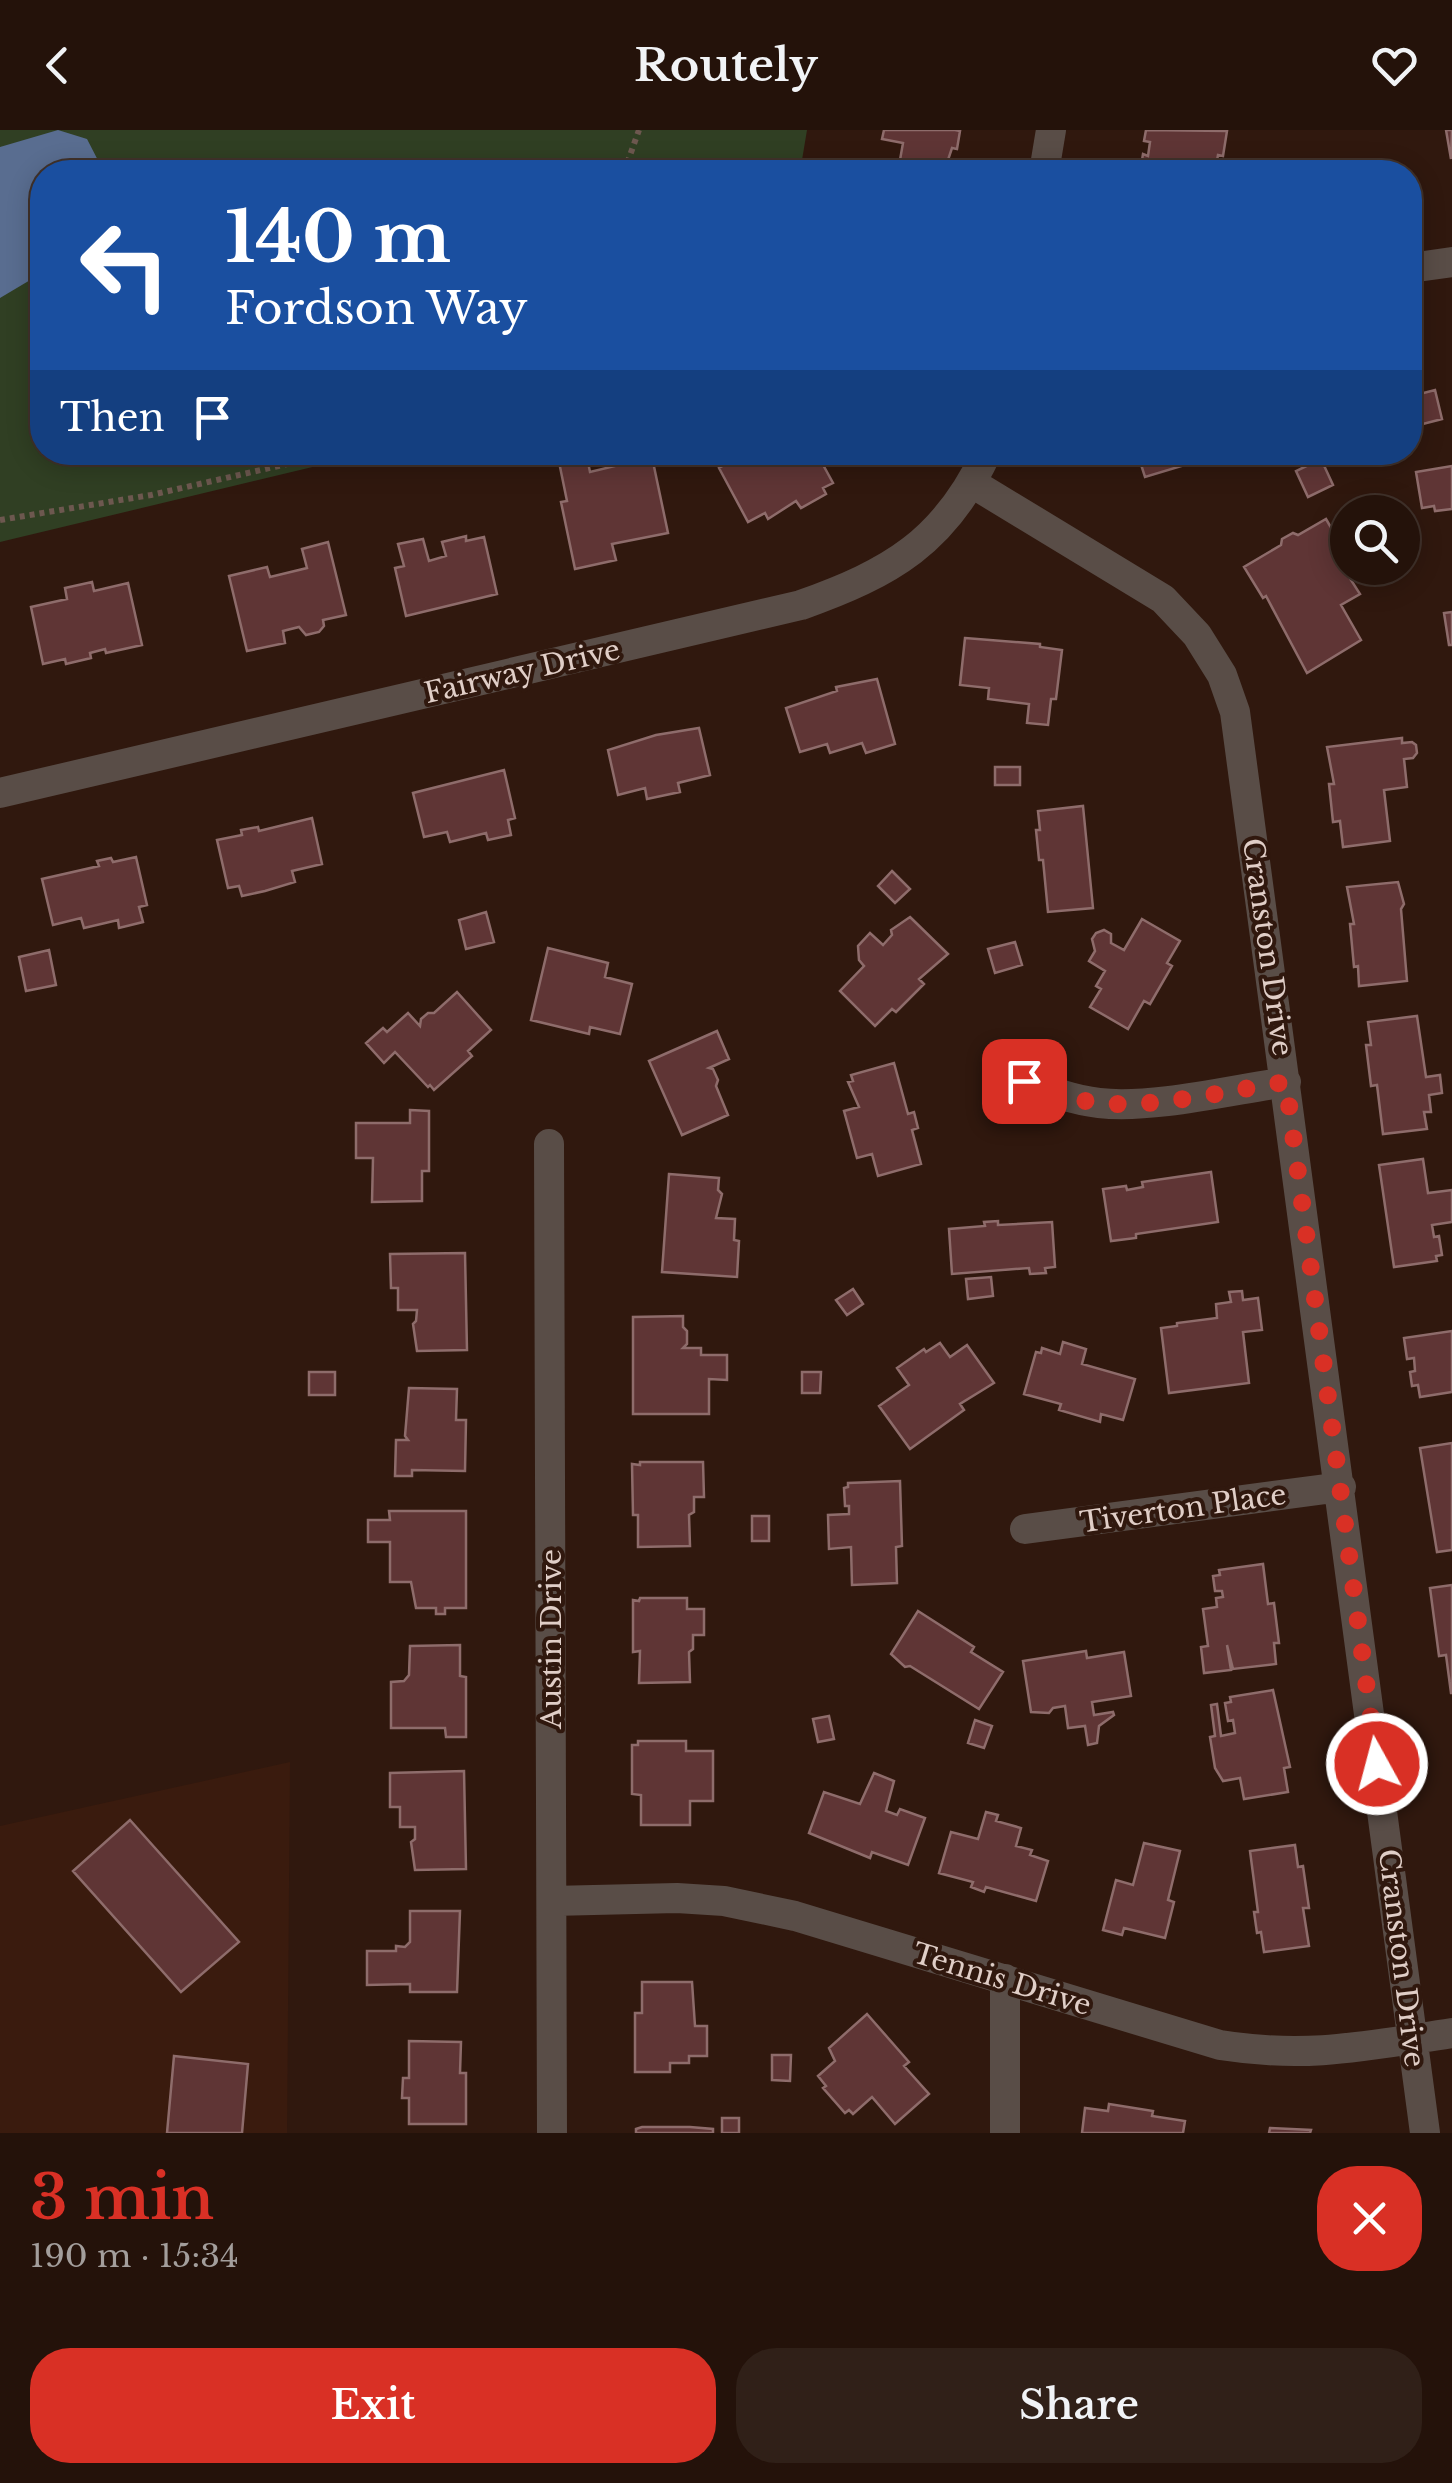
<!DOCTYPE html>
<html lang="en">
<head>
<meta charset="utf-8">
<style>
	:root { --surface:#24120a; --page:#302018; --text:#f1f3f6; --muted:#a39e9c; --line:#41322b; --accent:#d93025 }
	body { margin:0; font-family:"Libre Baskerville",serif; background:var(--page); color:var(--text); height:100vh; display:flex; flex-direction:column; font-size:38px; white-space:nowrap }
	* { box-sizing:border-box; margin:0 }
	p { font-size:32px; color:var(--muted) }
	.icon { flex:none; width:55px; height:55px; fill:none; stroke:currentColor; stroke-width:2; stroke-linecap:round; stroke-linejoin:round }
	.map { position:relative; height:2003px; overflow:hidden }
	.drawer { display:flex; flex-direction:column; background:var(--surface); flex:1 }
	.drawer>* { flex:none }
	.guide { position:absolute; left:30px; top:30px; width:1392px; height:305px; border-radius:40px; box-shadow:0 5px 25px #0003,0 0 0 2px var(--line); background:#1a4fa0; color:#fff; overflow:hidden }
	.tools { position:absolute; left:1330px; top:365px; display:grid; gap:20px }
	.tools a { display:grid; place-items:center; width:90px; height:90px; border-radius:50%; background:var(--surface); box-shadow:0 5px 25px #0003,0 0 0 2px var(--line); font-size:50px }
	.pin { position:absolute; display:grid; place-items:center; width:85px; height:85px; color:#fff; margin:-42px; border-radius:20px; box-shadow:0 5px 15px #0006 }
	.me { position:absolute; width:110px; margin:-55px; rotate:353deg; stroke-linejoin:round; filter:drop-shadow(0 0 8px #0008) }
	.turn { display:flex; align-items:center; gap:35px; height:210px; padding:0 30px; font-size:45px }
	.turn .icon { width:130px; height:130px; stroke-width:2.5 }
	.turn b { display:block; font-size:70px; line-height:85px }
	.then { display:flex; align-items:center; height:95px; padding:0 30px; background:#0003; gap:20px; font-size:38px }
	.round { display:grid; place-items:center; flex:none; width:105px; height:105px; border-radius:40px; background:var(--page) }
	.overview { display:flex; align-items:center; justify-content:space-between; height:170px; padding:0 30px }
	h1 { font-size:60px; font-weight:600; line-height:75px; color:var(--accent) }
	.button { display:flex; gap:20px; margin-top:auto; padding:20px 30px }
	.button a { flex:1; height:115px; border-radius:40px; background:var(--accent); color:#fff; font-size:40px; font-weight:600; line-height:115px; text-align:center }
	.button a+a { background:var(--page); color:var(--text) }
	header { display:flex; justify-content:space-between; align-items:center; height:130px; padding:0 30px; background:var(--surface); font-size:45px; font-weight:600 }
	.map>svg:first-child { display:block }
</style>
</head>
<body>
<header><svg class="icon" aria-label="back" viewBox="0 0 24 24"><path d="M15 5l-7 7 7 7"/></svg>Routely<svg class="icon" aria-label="heart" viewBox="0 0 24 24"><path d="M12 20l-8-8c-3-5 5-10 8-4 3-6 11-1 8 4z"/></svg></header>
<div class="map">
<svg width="1452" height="2003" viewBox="0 0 1452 2003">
	<rect width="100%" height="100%" fill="#30180e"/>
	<path fill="#3a1b0e" d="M290,1632L287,2003H0V1696Z"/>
	<path fill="#303f23" d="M0,0H807L800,42H42V322L371,323L0,412Z"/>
	<path fill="#596d90" d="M58,0L87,9L104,42H42V143L0,168V17Z"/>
	<path fill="#5f3535" stroke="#8e6c6b" stroke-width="2.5" d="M884,0H955L960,1L957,19L952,18L944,42H914L916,33L900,30L903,13L882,9Z
		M1146,0L1227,1L1223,26L1218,25L1215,42H1140L1143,24L1148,26L1150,12L1144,11Z
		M1446,0H1452L1451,29Z
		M1435,260L1442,289L1419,295L1412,266Z
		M586,322L590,342L652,327L668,403L612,414L616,430L575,439L561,372L567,371L558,327Z
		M724,322H816L833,353L823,358L826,364L801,378L796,371L768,389L765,383L748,392L719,338L729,332Z
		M1137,322H1203L1205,329L1145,347Z
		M1321,329L1333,355L1308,367L1296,341Z
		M1452,336V379L1435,381L1434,376L1422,378L1416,342Z
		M1326,389L1344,420L1335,425L1360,464L1341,475L1361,510L1307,543L1266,466L1263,468L1244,437L1281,415L1282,409L1293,403L1298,405Z
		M466,406V411L484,407L497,464L406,486L395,438L404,436L398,414L423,409L429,431L446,426L442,412Z
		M328,412L346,485L323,490L324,496L319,502L306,505L299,497L283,501L285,513L247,521L229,446L267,437L270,447L307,438L302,419Z
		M92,452L94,461L128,453L142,515L106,523L105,519L90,523L91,528L66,534L65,529L43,534L31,477L67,469L65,458Z
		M1452,482V515H1449L1444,483Z
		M965,508L1040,514V517L1062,520L1056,569H1051L1048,595L1027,593L1029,574L988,569L989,558L960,555Z
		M877,549L895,614L866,623L862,613L830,623L827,614L800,622L786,578L837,561L836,557Z
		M699,598L710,645L678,653L680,662L647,669L645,658L618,665L608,620L656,605Z
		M1402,608V613L1412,612L1416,615L1417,623L1413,628L1404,629L1407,657L1384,660L1390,711L1343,717L1340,691L1333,692L1329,654H1334L1327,617Z
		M995,637H1020V655H995Z
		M504,640L515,688L508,690L511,705L488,710L486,703L450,712L447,702L424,707L413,663Z
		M1083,676L1093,778L1048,782L1043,730H1039L1036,700H1040L1038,681Z
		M312,688L322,734L292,741L295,752L265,761L242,766L239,756L228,758L217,710L242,705L241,700L258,697L259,701Z
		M136,727L147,775L139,777L143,792L119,798L118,790L84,798L81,788L53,795L42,749L99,736L97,731L111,728L113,732Z
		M892,741L910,759L895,773L878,756Z
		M1398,752L1404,774L1401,779L1407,851L1359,856L1358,836L1354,837L1350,794H1354L1347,757Z
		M486,782L494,812L466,819L459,790Z
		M910,787L948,824L919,849L924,854L896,882L892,879L875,896L840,861L864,836L859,830L858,816L870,803L883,815L892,805L891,800Z
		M1142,789L1180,811L1167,833L1172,836L1150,874L1144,871L1128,899L1090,877L1101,859L1096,856L1105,841L1089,831L1095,821L1092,809L1096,803L1104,800L1111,804V813L1124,820Z
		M1015,812L1022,835L995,843L988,819Z
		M548,818L608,833L605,847L632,854L620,904L590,897L589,904L531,890Z
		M49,820L56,855L26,861L19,827Z
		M457,862L491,900L468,921L472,926L434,960L430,955L428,957L395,922L384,933L366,913L383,898L387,902L408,883L420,896L421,889L428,883H434Z
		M1417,886L1426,947L1440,945L1442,963L1429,965L1431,982H1424L1427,999L1383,1004L1377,955L1371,956L1366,915H1371L1368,892Z
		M717,901L729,929L709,938L713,939L718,950L716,956L728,985L682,1005L649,931Z
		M894,933L908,984L914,982L918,998L912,1000L921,1034L878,1046L872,1024L857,1028L844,981L859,977L848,952L853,951L851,945Z
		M410,980L429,981V1041H422V1071L372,1072L373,1028H356V993H410Z
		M1423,1029L1428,1063L1452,1060V1092L1432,1095L1434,1107L1439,1106L1442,1125L1436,1126L1437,1131L1394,1137L1379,1035Z
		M1211,1042L1218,1092L1136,1104V1108L1111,1111L1103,1059L1126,1056L1127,1060L1143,1057L1142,1052Z
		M669,1044L719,1048L718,1060L722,1064L716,1088L735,1089L734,1110L739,1111L737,1147L662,1142Z
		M998,1091V1095L1052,1092L1055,1137L1045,1138L1046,1143L1030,1144L1029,1138L952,1144L949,1099L985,1096L984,1092Z
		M465,1123L467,1220L417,1221L413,1194L416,1191L417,1180H398V1158H391L390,1124Z
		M991,1147L993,1166L968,1169L966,1149Z
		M853,1159L863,1174L847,1185L836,1170Z
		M1242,1161L1243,1170L1258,1168L1262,1200L1243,1202L1249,1253L1169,1263L1161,1198L1177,1196V1193L1217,1188L1216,1174L1231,1172L1229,1162Z
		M683,1186V1197L687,1201V1214L683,1218H701V1225H727V1250L709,1249V1284H633V1187Z
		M1452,1201V1262L1420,1267L1418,1255L1412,1256L1410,1242L1415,1241L1414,1228L1407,1229L1404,1208Z
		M1063,1212L1086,1219L1082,1234L1135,1249L1123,1290L1101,1284L1100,1292L1059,1280L1061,1274L1024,1264L1036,1222L1041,1223L1042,1218L1060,1224Z
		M940,1213L950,1227L967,1215L994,1253L960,1274L964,1280L910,1319L879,1276L909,1255L897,1238L924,1219L926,1222Z
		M309,1242H335V1265H309Z
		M802,1242H821L820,1263H802Z
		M409,1258L457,1259L456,1290H466L465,1341L412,1340V1346H395L396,1310H408L405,1306Z
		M1452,1313V1420L1437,1422L1420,1318Z
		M640,1332H703L704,1367H694V1382L689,1385L690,1416L638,1417V1385H633L632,1334L640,1335Z
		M900,1351L902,1416L896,1417L897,1453L852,1455L851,1417L829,1419L828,1385L849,1384V1376H845L844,1358L848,1357V1353Z
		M389,1381H466V1478H445V1484H436V1478H416L411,1452H390V1412H368V1390H390Z
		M752,1386H769V1411H752Z
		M1263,1434L1268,1474L1274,1473L1279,1513H1274L1276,1534L1233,1539L1227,1515L1231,1540L1204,1543L1201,1517L1208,1516L1203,1479L1217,1477L1216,1468L1223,1467L1222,1461H1215L1213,1446L1220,1445L1219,1440Z
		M1452,1455V1563H1451L1446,1525L1439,1526L1430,1458Z
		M640,1468H687V1479H704V1505H693V1519L689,1522L690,1552L639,1553L640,1521L633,1522V1470L639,1471Z
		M918,1481L974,1517L971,1522L1003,1542L979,1579L910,1536L905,1537L891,1524Z
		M460,1515V1546L466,1547V1607H446L445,1598H391V1552L404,1551L409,1545L410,1516Z
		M1086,1521L1087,1528L1124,1522L1131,1566L1092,1572L1094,1585L1113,1582L1114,1585L1099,1596L1097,1613L1088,1615L1085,1596L1068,1598L1065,1576L1053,1578L1049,1583L1031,1582L1023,1531Z
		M1273,1560L1290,1637L1284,1638L1288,1662L1244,1669L1240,1648L1223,1651L1215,1638L1210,1607L1215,1606L1211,1575L1217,1574L1221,1606L1235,1603L1233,1590L1228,1591L1225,1573L1231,1572L1230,1567Z
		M829,1586L834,1609L818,1612L813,1589Z
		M975,1590L992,1596L984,1618L968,1613Z
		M638,1611H686V1621H713V1671H690V1695H641V1665L632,1664V1615H638Z
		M464,1641L466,1739L415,1740L411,1712L415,1709V1697H400V1677H390V1643Z
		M874,1643L894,1651L886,1681L897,1685L900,1679L925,1688L908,1735L872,1722L870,1728L809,1703L824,1662L860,1674Z
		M986,1682L998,1685L996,1691L1021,1698L1016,1716L1032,1720L1030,1725L1048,1731L1036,1771L986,1757L984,1762L971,1757L973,1752L939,1743L951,1702L978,1709Z
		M130,1690L239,1812L181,1862L73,1741Z
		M1144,1713L1180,1721L1168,1770L1174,1772L1165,1808L1124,1798L1122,1805L1103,1800L1116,1750L1133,1755Z
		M1295,1715L1298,1737L1303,1736L1309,1778H1303L1309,1816L1264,1822L1261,1802L1257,1803L1254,1782H1258L1250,1721Z
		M410,1781H460L457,1862H410V1854L367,1855V1821H396V1816L405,1817L410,1812Z
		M642,1852H692L695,1896H707V1926H689V1933H670V1942H635V1883H642Z
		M867,1884L909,1932L904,1936L929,1964L895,1994L872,1967L853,1984L849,1980L845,1983L823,1958L826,1956L818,1946L835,1931L829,1918Z
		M409,1911L461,1912L460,1943H466V1994H409V1968H402L403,1948H409Z
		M772,1925H791L790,1951L772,1950Z
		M174,1926L248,1934L242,2003H167Z
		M1109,1974L1153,1981L1152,1986L1185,1991L1183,2003H1082L1085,1978L1108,1981Z
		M722,1988H739V2003H722Z
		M642,1997H690L713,1999V2003H636V1999Z
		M1270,1998L1311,2000L1310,2003H1269Z"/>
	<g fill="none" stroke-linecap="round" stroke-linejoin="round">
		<path stroke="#6d584f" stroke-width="6" stroke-dasharray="5 5" stroke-linecap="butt" d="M624,42L639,0
			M0,390L151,365L340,322"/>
		<path stroke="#594d47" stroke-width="30" d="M1044,42L1051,0
			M1410,138L1452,132
			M972,353L1163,469L1197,505L1222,545L1235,582L1425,2003
			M0,663L801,475C891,443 945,412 987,322
			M1024,951C1049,961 1073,970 1099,973C1153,979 1231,960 1286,952
			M549,1014L552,2003
			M1025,1399L1341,1357
			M552,1771L677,1768L724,1771L795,1786L1220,1915C1308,1929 1365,1916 1452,1903
			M1005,1849V2003"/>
	</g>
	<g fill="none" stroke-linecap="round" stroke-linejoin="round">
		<path stroke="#d93025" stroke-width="18" stroke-dasharray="0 32.4" d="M1024,951C1049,961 1072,970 1099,973C1153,979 1231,960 1286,952L1377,1634"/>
	</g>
	<g text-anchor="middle" stroke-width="8" stroke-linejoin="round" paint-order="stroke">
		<g font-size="28" fill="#e0cec7" stroke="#30180e">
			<text transform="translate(522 541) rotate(-13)" y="10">Fairway Drive</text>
			<text transform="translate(1268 817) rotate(82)" y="10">Cranston Drive</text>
			<text transform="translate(1183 1378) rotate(-8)" y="10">Tiverton Place</text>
			<text transform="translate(551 1509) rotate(-90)" y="10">Austin Drive</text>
			<text transform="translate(1402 1828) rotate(83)" y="10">Cranston Drive</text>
			<text transform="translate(1002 1849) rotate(17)" y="10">Tennis Drive</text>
		</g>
	</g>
</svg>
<div class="tools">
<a><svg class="icon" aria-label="search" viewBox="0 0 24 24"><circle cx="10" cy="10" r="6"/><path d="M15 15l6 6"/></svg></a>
</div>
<div class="pin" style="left:1024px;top:951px;background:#d93025"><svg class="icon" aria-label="arrive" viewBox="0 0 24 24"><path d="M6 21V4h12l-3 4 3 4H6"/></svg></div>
<svg class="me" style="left:1377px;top:1634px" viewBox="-20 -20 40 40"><circle r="17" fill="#d93025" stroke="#fff" stroke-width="3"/><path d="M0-11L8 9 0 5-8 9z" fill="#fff"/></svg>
<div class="guide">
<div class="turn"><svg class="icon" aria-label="left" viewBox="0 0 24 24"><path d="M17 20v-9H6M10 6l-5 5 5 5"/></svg><div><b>140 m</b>Fordson Way</div></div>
<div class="then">Then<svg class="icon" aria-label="arrive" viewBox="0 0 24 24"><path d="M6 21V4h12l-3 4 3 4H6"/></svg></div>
</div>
</div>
<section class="drawer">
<div class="overview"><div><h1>3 min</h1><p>190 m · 15:34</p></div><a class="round" style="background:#d93025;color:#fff"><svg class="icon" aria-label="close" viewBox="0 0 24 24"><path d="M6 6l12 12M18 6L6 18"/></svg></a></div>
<div class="button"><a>Exit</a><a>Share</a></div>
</section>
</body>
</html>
